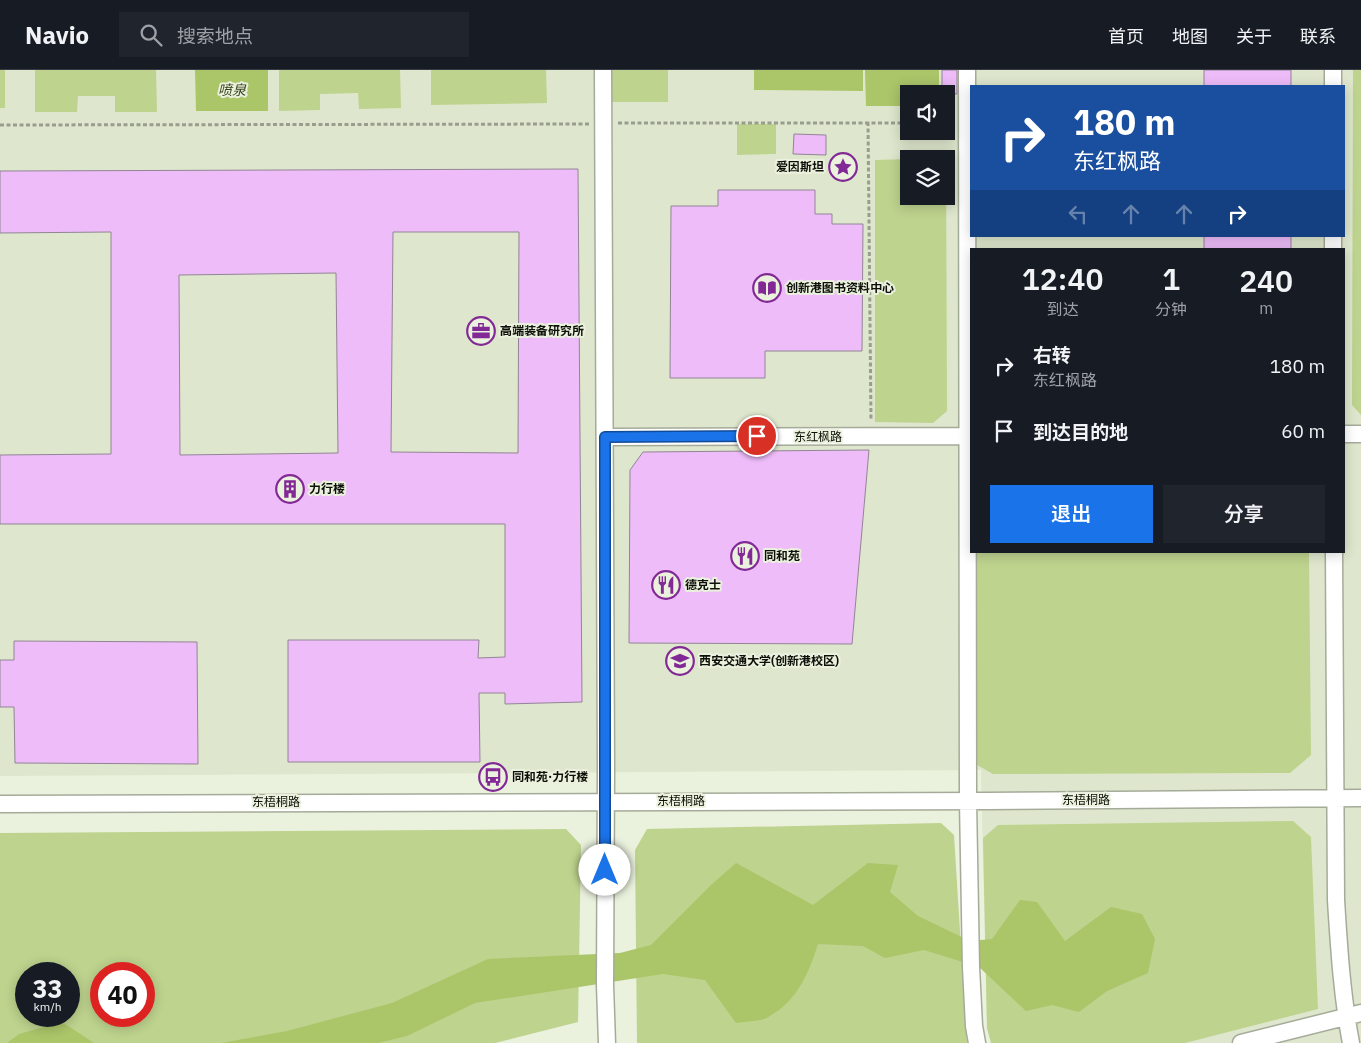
<!DOCTYPE html>
<html lang="zh">
<head>
<meta charset="utf-8">
<style>
	:root { --surface:#171b24; --page:#20242c; --text:#f1f3f6; --muted:#9ea1a6; --line:#363941; --accent:#1a73e8 }
	body { margin:0; font-family:"IBM Plex Sans","Noto Sans SC",sans-serif; background:var(--page); color:var(--text); height:100vh; display:flex; flex-direction:column; font-size:19px; white-space:nowrap }
	* { box-sizing:border-box; margin:0 }
	p { font-size:16px; color:var(--muted) }
	.icon { flex:none; width:28px; height:28px; fill:none; stroke:currentColor; stroke-width:2; stroke-linecap:round; stroke-linejoin:round }
	.map { position:relative; flex:1; overflow:hidden }
	.drawer { position:absolute; left:970px; top:178px; width:375px; height:305px; display:flex; flex-direction:column; background:var(--surface); border-radius:0px; box-shadow:0 2px 12px #0003 }
	.drawer>* { flex:none }
	.banner { position:absolute; left:970px; top:15px; width:375px; height:152px; border-radius:0px; box-shadow:0 2px 12px #0003; background:#1a4fa0; color:#fff; overflow:hidden }
	.controls { position:absolute; left:900px; top:15px; display:grid; gap:10px }
	.controls a { display:grid; place-items:center; width:55px; height:55px; border-radius:0px; background:var(--surface); box-shadow:0 2px 12px #0003; font-size:25px }
	.speed { position:absolute; left:15px; top:892px; display:flex; gap:10px; font-size:25px; font-weight:700; text-align:center }
	.speed>* { display:grid; place-content:center; width:65px; height:65px; border-radius:50%; background:var(--surface); box-shadow:0 2px 12px #0003; line-height:1 }
	.speed small { font-size:12px; font-weight:400 }
	.speed .limit { border:8px solid #d22; background:#fff; color:#111 }
	.pin { position:absolute; display:grid; place-items:center; width:42px; height:42px; color:#fff; margin:-21px; border:2px solid #fff; border-radius:50%; box-shadow:0 1px 5px #0007 }
	.me { position:absolute; width:55px; margin:-28px; rotate:0deg; stroke-linejoin:round; filter:drop-shadow(0 0 4px #0008) }
	.turn { display:flex; align-items:center; gap:18px; height:105px; padding:0 20px; font-size:22px }
	.turn .icon { width:65px; height:65px; stroke-width:2.5 }
	.turn b { display:block; font-size:35px; line-height:42px }
	.lanes { display:flex; align-items:center; height:48px; padding:0 20px; background:#0003; justify-content:center; gap:25px; direction:ltr }
	.lanes .off { opacity:.35 }
	.eta { display:flex; justify-content:space-evenly; align-items:center; height:85px; text-align:center }
	.eta b { font-size:30px; font-weight:600; line-height:35px }
	.primary-button { display:flex; gap:10px; margin-top:auto; padding:10px 20px }
	.primary-button a { flex:1; height:58px; border-radius:0px; background:var(--accent); color:#fff; font-size:20px; font-weight:600; line-height:58px; text-align:center }
	.primary-button a+a { background:var(--page); color:var(--text) }
	ul { padding:0; list-style:none }
	li { display:flex; align-items:center; gap:15px; height:65px; padding:0 20px }
	li div { flex:1 }
	li b { display:block; font-size:19px }
	li em { font-style:normal }
	header { display:flex; align-items:center; gap:30px; box-sizing:border-box; height:70px; padding:0 25px; background:var(--surface); border-bottom:1px solid var(--line) }
	header strong { font-size:24px }
	nav { display:flex; gap:28px; margin-inline-start:auto; font-size:18px }
	.search { width:350px; height:45px; background:var(--page); display:flex; align-items:center; gap:12px; box-sizing:border-box; padding:0 18px; border-radius:0px; color:var(--muted); font-size:19px }
	.map>svg:first-child { display:block }
</style>
</head>
<body>
<header>
<strong>Navio</strong>
<div class="search"><svg class="icon" aria-label="search" viewBox="0 0 24 24"><circle cx="10" cy="10" r="6"/><path d="M15 15l6 6"/></svg>搜索地点</div>
<nav><a>首页</a><a>地图</a><a>关于</a><a>联系</a></nav>
</header>
<div class="map">
<svg width="1361" height="973" viewBox="0 0 1361 973">
	<rect width="100%" height="100%" fill="#eaf1dd"/>
	<path fill="#dee7cd" fill-rule="evenodd" d="M0,0H1361V973H991L987,958L981,700L0,706ZM971,16H1344V166H971ZM909,24H946V61H909ZM909,89H946V126H909ZM971,179H1344V481H971Z"/>
	<path fill="#bed38e" fill-rule="evenodd" d="M0,0H5V38H0Z
		M35,0H156L157,42H115V26H78L77,42H35Z
		M279,0H400L401,38L359,39L358,23L320,24V40L279,41Z
		M431,0H546L547,33L431,35Z
		M607,0H668V32H606Z
		M1353,0H1361V345L1352,335Z
		M737,54H776V84L737,85Z
		M946,88L947,341L933,353L875,352V90L909,89V126H946V89H925Z
		M977,481H1309L1311,685L1290,703L993,704L977,695Z
		M1293,751L1311,767L1318,939L1185,973H991L987,958L983,768L998,755Z
		M941,753L954,765L967,973H637L635,780L647,759Z
		M566,759L581,775L578,952L495,973H0V763ZM26,904H69V946H26ZM101,904H144V946H101Z"/>
	<path fill="#abc569" d="M195,0H268V41H196Z
		M754,0H863V21L754,20Z
		M865,0H939V24H909V36H866Z
		M736,793L813,835L868,793L898,795L890,822L918,846L970,871L992,869L1020,830L1037,832L1065,871L1111,837L1142,844L1155,869L1148,903L1107,921L1079,942L1052,935L1026,941L979,897L924,880L885,888L863,876L818,874C809,902 798,930 770,946C762,952 746,951 736,953L705,910L663,904L475,933L407,966L378,973H221L287,961L392,933L488,889L620,883L651,875L711,815Z
		M62,952L94,973H7L19,964Z"/>
	<path fill="#edbcf9" stroke="#928595" fill-rule="evenodd" d="M942,0H957V24H942Z
		M1204,0H1291V16H1204Z
		M794,64L826,65V85L793,84Z
		M578,99L582,632L505,634V623H479L480,692H288V570H479L478,588L505,587V454H0V385L111,384V162L0,163V101ZM393,162H519L518,383L391,382ZM336,203L338,383L180,385L179,205Z
		M718,120H815V144H832V154H863L862,281H765V308H670L671,136H718Z
		M1204,166H1291V179H1204Z
		M869,380L852,574L629,573L630,400L643,382Z
		M14,571L197,572L198,694L15,693L14,637H0V590H14Z"/>
	<g fill="none" stroke-linecap="round" stroke-linejoin="round">
		<defs>
			<path id="tertiary" d="M603,0L606,699L605,915L607,973
				M967,0L968,731L971,897L974,956L977,973
				M1333,0V16
				M1333,166V179
				M1344,364H1361
				M605,367L971,366
				M1334,481L1336,830C1339,878 1342,926 1351,973
				M0,734L987,731L1361,728
				M1241,973L1361,943"/>
		</defs>
		<use href="#tertiary" stroke="#a5ab99" stroke-width="19"/>
		<path stroke="#989d8e" stroke-width="3" stroke-dasharray="4 2.5" stroke-linecap="butt" d="M868,52L871,351
			M618,53H909
			M0,55L589,54"/>
		<use href="#tertiary" stroke="#fff" stroke-width="16"/>
	</g>
	<g fill="none" stroke-linecap="round" stroke-linejoin="round">
		<defs>
			<path id="route" d="M605,800V367L757,366"/>
		</defs>
		<use href="#route" stroke="#114b97" stroke-width="12"/>
		<use href="#route" stroke="#1a73e8" stroke-width="9"/>
	</g>
	<defs>
		<symbol id="sight-ring" viewBox="-11 -11 22 22"><circle r="9.5" fill="#eaf1dd" stroke="#822996" stroke-width="1.5"/><path d="M0-6L1.8-2.2L6-1.7L2.9 1.2L3.7 5.4L0 3.3L-3.7 5.4L-2.9 1.2L-6-1.7L-1.8-2.2Z" fill="#822996"/></symbol>
		<symbol id="library-ring" viewBox="-11 -11 22 22"><circle r="9.5" fill="#eaf1dd" stroke="#822996" stroke-width="1.5"/><path d="M-6-4Q-3-5.5-.7-3.5V5Q-3 3-6 4ZM6-4Q3-5.5 .7-3.5V5Q3 3 6 4Z" fill="#822996"/></symbol>
		<symbol id="office-ring" viewBox="-11 -11 22 22"><circle r="9.5" fill="#eaf1dd" stroke="#822996" stroke-width="1.5"/><path d="M-6-3h4V-5.5h4V-3h4V5H-6ZM-1-4.5V-3h2v-1.5ZM-6 0V1H6V0Z" fill="#822996"/></symbol>
		<symbol id="building-ring" viewBox="-11 -11 22 22"><circle r="9.5" fill="#eaf1dd" stroke="#822996" stroke-width="1.5"/><path d="M-4-6H4V6H1V3H-1V6H-4ZM-2.5-4.3h1.7v1.8h-1.7ZM.8-4.3h1.7v1.8H.8ZM-2.5-1h1.7V.8h-1.7ZM.8-1h1.7V.8H.8Z" fill="#822996"/></symbol>
		<symbol id="restaurant-ring" viewBox="-11 -11 22 22"><circle r="9.5" fill="#eaf1dd" stroke="#822996" stroke-width="1.5"/><path d="M-5-6h1v4h1v-4h1v4h1v-4h1v5L-1.5 .5V6h-2V.5L-5-1ZM5-6V6H3V1.5H1.5Q1.5-4 5-6Z" fill="#822996"/></symbol>
		<symbol id="university-ring" viewBox="-11 -11 22 22"><circle r="9.5" fill="#eaf1dd" stroke="#822996" stroke-width="1.5"/><path d="M0-5L7-2L0 1L-7-2ZM-4 1L0 2.5L4 1V4Q0 6-4 4Z" fill="#822996"/></symbol>
		<symbol id="bus-ring" viewBox="-11 -11 22 22"><circle r="9.5" fill="#eaf1dd" stroke="#822996" stroke-width="1.5"/><path d="M-5-6H5V4H4V6H2V4H-2V6H-4V4H-5ZM-3.5-4V0h7V-4ZM-3.5 1.2v1.5H-2V1.2ZM2 1.2v1.5H3.5V1.2Z" fill="#822996"/></symbol>
	</defs>
	<g fill-rule="evenodd">
		<use href="#sight-ring" x="827" y="81" width="32" height="32"/>
		<use href="#library-ring" x="751" y="202" width="32" height="32"/>
		<use href="#office-ring" x="465" y="245" width="32" height="32"/>
		<use href="#building-ring" x="274" y="403" width="32" height="32"/>
		<use href="#restaurant-ring" x="729" y="470" width="32" height="32"/>
		<use href="#restaurant-ring" x="650" y="499" width="32" height="32"/>
		<use href="#university-ring" x="664" y="575" width="32" height="32"/>
		<use href="#bus-ring" x="477" y="691" width="32" height="32"/>
	</g>
	<g text-anchor="middle" stroke-width="4" stroke-linejoin="round" paint-order="stroke">
		<g font-size="12" font-weight="bold" fill="#0d0f09" stroke="#eaf1dd" text-anchor="start">
			<text x="824" y="101" text-anchor="end">爱因斯坦</text>
			<text x="786" y="222">创新港图书资料中心</text>
			<text x="500" y="265">高端装备研究所</text>
			<text x="309" y="423">力行楼</text>
			<text x="764" y="490">同和苑</text>
			<text x="685" y="519">德克士</text>
			<text x="699" y="595">西安交通大学(创新港校区)</text>
			<text x="512" y="711">同和苑·力行楼</text>
		</g>
		<g font-size="12" fill="#0d0f09" stroke="#eaf1dd">
			<text x="818" y="371">东红枫路</text>
			<text x="1086" y="734">东梧桐路</text>
			<text x="681" y="735">东梧桐路</text>
			<text x="276" y="736">东梧桐路</text>
		</g>
		<g font-size="14" font-style="italic" fill="#354019" stroke="#eaf1dd">
			<text x="232" y="25">喷泉</text>
		</g>
	</g>
</svg>
<div class="controls">
<a><svg class="icon" aria-label="sound" viewBox="0 0 24 24"><path d="M4 9h4l5-4v14l-5-4H4zM17 9q2 3 0 6"/></svg></a>
<a><svg class="icon" aria-label="layers" viewBox="0 0 24 24"><path d="M12 4l9 5-9 5-9-5zM3 14l9 5 9-5"/></svg></a>
</div>
<div class="speed"><div>33<small>km/h</small></div><div class="limit">40</div></div>
<div class="pin" style="left:757px;top:366px;background:#d93025"><svg class="icon" aria-label="arrive" viewBox="0 0 24 24"><path d="M6 21V4h12l-3 4 3 4H6"/></svg></div>
<svg class="me" style="left:605px;top:800px" viewBox="-20 -20 40 40"><circle r="19" fill="#fff"/><path d="M0-13L10 11 0 6-10 11z" fill="#1a73e8"/></svg>
<div class="banner">
<div class="turn"><svg class="icon" aria-label="right" viewBox="0 0 24 24"><path d="M7 20v-9h11M14 6l5 5-5 5"/></svg><div><b>180 m</b>东红枫路</div></div>
<div class="lanes"><svg class="icon off" aria-label="left" viewBox="0 0 24 24"><path d="M17 20v-9H6M10 6l-5 5 5 5"/></svg><svg class="icon off" aria-label="ahead" viewBox="0 0 24 24"><path d="M12 20V5M6 11l6-6 6 6"/></svg><svg class="icon off" aria-label="ahead" viewBox="0 0 24 24"><path d="M12 20V5M6 11l6-6 6 6"/></svg><svg class="icon" aria-label="right" viewBox="0 0 24 24"><path d="M7 20v-9h11M14 6l5 5-5 5"/></svg></div>
</div>
<section class="drawer">
<div class="eta">
<div><b>12:40</b><p>到达</p></div>
<div><b>1</b><p>分钟</p></div>
<div><b>240</b><p>m</p></div>
</div>
<ul>
<li><svg class="icon" aria-label="right" viewBox="0 0 24 24"><path d="M7 20v-9h11M14 6l5 5-5 5"/></svg><div><b>右转</b><p>东红枫路</p></div><em>180 m</em></li>
<li><svg class="icon" aria-label="arrive" viewBox="0 0 24 24"><path d="M6 21V4h12l-3 4 3 4H6"/></svg><div><b>到达目的地</b></div><em>60 m</em></li>
</ul>
<div class="primary-button"><a>退出</a><a>分享</a></div>
</section>
</div>
</body>
</html>
